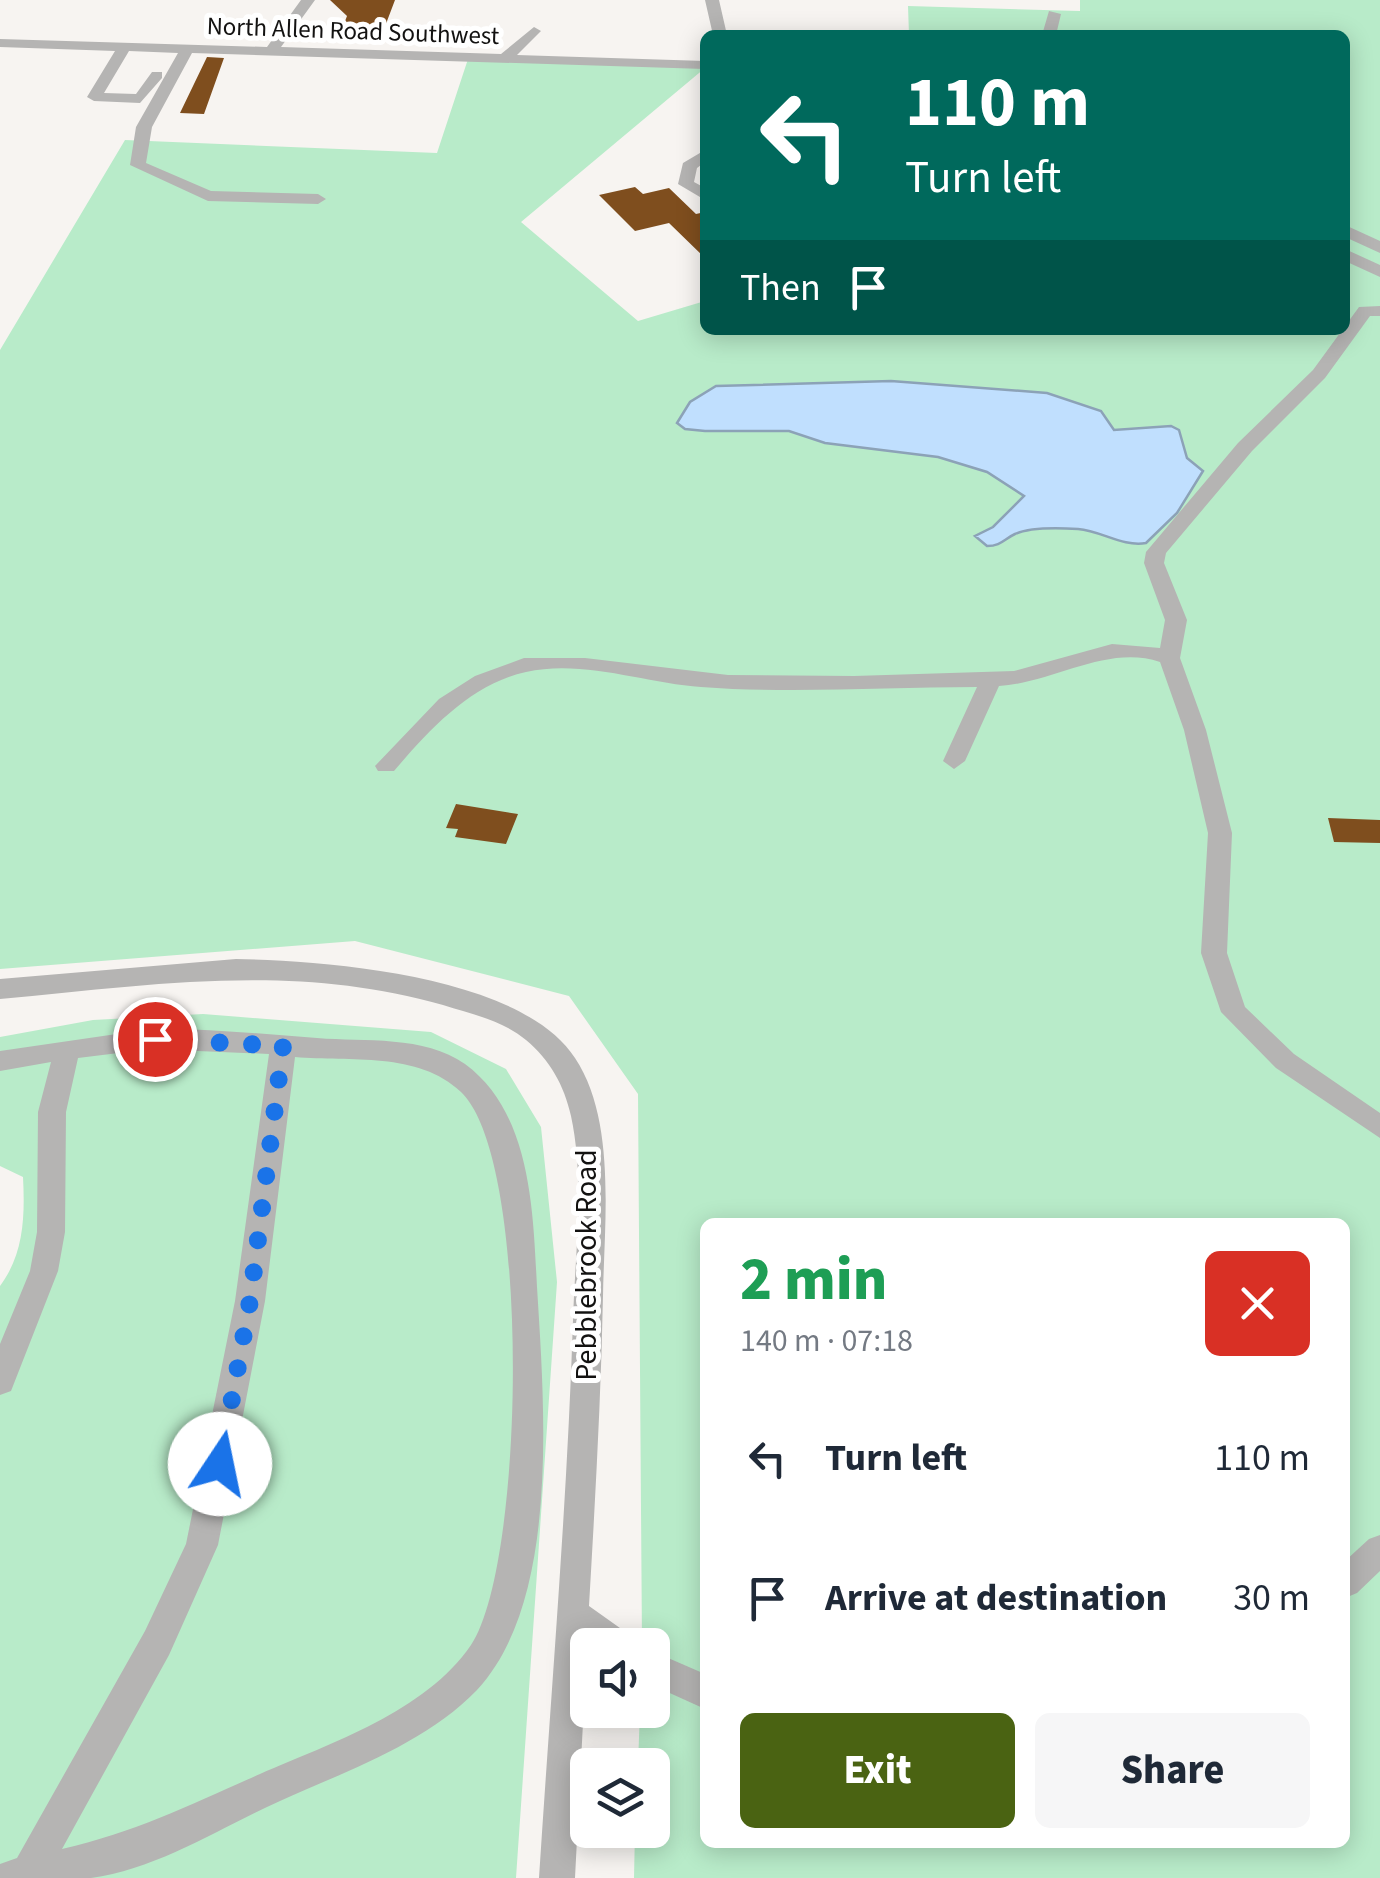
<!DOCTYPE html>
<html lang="en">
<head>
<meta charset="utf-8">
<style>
	:root { --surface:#fff; --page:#f6f6f7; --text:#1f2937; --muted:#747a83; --accent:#4a6312 }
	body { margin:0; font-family:"Source Sans 3",sans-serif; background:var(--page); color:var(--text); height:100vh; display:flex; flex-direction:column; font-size:38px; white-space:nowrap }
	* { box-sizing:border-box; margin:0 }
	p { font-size:32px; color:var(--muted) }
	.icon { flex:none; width:55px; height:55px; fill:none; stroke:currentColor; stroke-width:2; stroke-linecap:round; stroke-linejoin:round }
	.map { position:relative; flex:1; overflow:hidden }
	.sheet { position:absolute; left:700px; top:1218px; width:650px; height:630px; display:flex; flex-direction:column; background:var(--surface); border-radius:15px; box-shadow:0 5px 25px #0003 }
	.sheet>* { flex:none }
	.banner { position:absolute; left:700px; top:30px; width:650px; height:305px; border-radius:15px; box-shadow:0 5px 25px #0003; background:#00695c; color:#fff; overflow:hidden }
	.buttons { position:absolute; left:570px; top:1628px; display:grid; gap:20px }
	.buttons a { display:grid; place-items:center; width:100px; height:100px; border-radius:15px; background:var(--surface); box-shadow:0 5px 25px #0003; font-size:50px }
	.pin { position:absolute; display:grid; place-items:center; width:85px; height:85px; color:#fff; margin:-42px; border:5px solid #fff; border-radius:50%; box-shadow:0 2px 10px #0007 }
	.me { position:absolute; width:110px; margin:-55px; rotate:11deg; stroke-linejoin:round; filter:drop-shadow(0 0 8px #0008) }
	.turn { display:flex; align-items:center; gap:35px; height:210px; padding:0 40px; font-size:45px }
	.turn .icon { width:130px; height:130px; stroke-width:2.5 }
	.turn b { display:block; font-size:70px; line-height:85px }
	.then { display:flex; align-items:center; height:95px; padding:0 40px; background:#0003; gap:20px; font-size:38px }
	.round { display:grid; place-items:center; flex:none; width:105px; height:105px; border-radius:15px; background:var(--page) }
	.head { display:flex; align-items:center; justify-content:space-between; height:170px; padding:0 40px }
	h1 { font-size:60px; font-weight:800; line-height:75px; color:#1e9e55 }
	.action { display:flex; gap:20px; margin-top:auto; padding:20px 40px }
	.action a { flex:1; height:115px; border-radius:15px; background:var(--accent); color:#fff; font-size:40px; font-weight:800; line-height:115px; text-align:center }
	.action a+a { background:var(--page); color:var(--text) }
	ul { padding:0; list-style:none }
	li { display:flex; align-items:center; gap:30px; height:140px; padding:0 40px }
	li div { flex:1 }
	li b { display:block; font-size:38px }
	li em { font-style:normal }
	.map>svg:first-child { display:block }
</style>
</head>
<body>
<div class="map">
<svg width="1380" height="1878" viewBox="0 0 1380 1878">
	<rect width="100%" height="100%" fill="#f7f4f1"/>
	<path fill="#b8ebc9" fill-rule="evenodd" d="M1080,0H1380V1878H634L635,1830H652V1765H638L640,1710H652V1645H642L638,1094L569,996L355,941L0,969V350L125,140L437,153L469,56L705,68L521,222L638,321L705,301V330H1345V35H909L908,6L1080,11ZM705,1222H1345V1842H705Z
		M203,1014L431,1032L506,1069L541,1127L557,1282L516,1878H0V1286C24,1254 25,1216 23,1177L0,1166V1037L93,1020Z"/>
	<path fill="#c0dffe" stroke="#8ca2b7" stroke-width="2.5" d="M891,381L1047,393L1101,411L1114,430L1171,426L1179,430L1187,458L1203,471L1177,513L1146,543C1122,547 1102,531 1078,529C1062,528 1030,527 1015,534C1004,539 1001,546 987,546L975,536L993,527L1024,496L987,472L938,457L825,443L789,431H705L685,429L677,423L690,402L716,386Z"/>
	<path fill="#7f4e1e" d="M330,0H395L384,29L372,32H341L347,16Z
		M207,57L224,58L204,114L180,113Z
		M635,187L643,194L669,188L696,214L705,212V258L669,223L635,231L599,195Z
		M456,804L518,814L506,844L455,837L458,829L446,828Z
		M1328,818L1380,820V843L1334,842Z"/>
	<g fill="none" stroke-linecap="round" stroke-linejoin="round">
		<path fill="#b5b4b3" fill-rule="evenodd" d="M301,0H315L281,47L501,54L534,27L541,31L517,55L705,61V69L192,53L152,127L146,163L211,191L318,194L326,199L318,204L208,201L130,165L136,127L178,53L129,51L104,93L136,94L152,72H162V78L140,103L94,101L87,97L115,51L0,47V39L267,47Z
			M705,0H719L727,35H713Z
			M1049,11L1061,14L1056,35H1042Z
			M705,150V162L697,168L694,182L705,188V200L678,184L683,163Z
			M1345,225L1380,241V253L1345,237Z
			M1345,249L1380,265V277L1345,261Z
			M1380,306V316H1370L1325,378L1252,451L1166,553L1164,563L1187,620L1180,658L1206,730L1232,833L1227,953L1245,1007L1294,1054L1380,1113V1138L1276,1068L1221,1012L1201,953L1208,833L1184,730L1160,662C1107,644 1053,683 999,686L965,761L954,769L943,761L977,687C885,687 793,694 701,687C645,683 582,659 526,672C471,684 429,730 394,771H378L375,766L439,699L475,676L524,658H585L728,675L854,676L1014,671L1112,644L1160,648L1165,620L1144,563L1146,552L1238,443L1313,370L1359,307Z
			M236,959C327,961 521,975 575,1058C617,1121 604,1224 603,1296C601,1399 595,1503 589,1606L627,1633L632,1645H587L575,1878H539C551,1691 567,1507 573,1320C575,1254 585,1181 571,1116C564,1085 550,1060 526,1040C502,1020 471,1014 443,1005C293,962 152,985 0,999V979Z
			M151,1029C207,1028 262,1034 317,1038C365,1042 424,1035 465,1064C532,1113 533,1213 537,1287C544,1402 561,1600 477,1690C425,1744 346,1771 280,1801C219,1828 158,1869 91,1878C62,1878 29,1878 0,1878V1864L17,1858L145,1631L186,1544L235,1301L269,1054L151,1049L78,1058L66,1112L65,1232L58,1271L11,1391L0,1395V1344L30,1271L37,1232L38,1112L51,1062L0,1071V1051ZM295,1057C350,1062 418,1051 461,1092C532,1159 525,1565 471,1645C425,1712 331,1743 260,1774C189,1805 139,1831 62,1849L169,1655L218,1545L265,1301Z
			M1380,1535V1571L1357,1593L1345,1598V1561L1369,1539Z
			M652,1651L705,1674V1709L652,1685Z"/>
	</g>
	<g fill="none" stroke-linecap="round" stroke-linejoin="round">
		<path stroke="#1a73e8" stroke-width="18" stroke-dasharray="0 32.4" d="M155,1039L283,1046L250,1301L220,1464"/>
	</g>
	<g text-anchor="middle" stroke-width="10" stroke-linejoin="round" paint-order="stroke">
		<g font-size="25" fill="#131211" stroke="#fff">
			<text transform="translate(353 30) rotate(2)" y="9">North Allen Road Southwest</text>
		</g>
		<g font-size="30" fill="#131211" stroke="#fff">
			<text transform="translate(586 1265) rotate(-90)" y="10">Pebblebrook Road</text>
		</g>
	</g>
</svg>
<div class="buttons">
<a><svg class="icon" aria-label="sound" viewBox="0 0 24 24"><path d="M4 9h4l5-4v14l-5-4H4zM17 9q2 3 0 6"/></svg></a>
<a><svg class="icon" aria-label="layers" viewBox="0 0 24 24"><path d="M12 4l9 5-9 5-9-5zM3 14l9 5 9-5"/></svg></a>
</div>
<div class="pin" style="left:155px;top:1039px;background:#d93025"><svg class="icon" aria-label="arrive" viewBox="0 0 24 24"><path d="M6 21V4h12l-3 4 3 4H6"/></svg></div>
<svg class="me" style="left:220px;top:1464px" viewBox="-20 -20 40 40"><circle r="19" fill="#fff"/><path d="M0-13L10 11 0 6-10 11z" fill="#1a73e8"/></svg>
<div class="banner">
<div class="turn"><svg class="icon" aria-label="left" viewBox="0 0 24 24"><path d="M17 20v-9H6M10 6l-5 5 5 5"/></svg><div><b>110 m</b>Turn left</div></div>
<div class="then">Then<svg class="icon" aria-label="arrive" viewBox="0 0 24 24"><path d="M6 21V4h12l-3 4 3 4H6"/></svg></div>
</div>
<section class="sheet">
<div class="head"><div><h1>2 min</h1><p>140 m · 07:18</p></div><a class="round" style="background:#d93025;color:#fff"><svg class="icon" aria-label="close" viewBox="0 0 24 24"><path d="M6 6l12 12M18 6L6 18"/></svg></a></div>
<ul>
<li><svg class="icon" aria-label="left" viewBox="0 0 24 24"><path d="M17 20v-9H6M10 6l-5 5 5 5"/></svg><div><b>Turn left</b></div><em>110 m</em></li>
<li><svg class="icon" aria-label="arrive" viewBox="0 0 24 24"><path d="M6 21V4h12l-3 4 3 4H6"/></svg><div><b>Arrive at destination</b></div><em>30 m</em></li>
</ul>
<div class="action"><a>Exit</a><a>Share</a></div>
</section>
</div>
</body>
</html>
